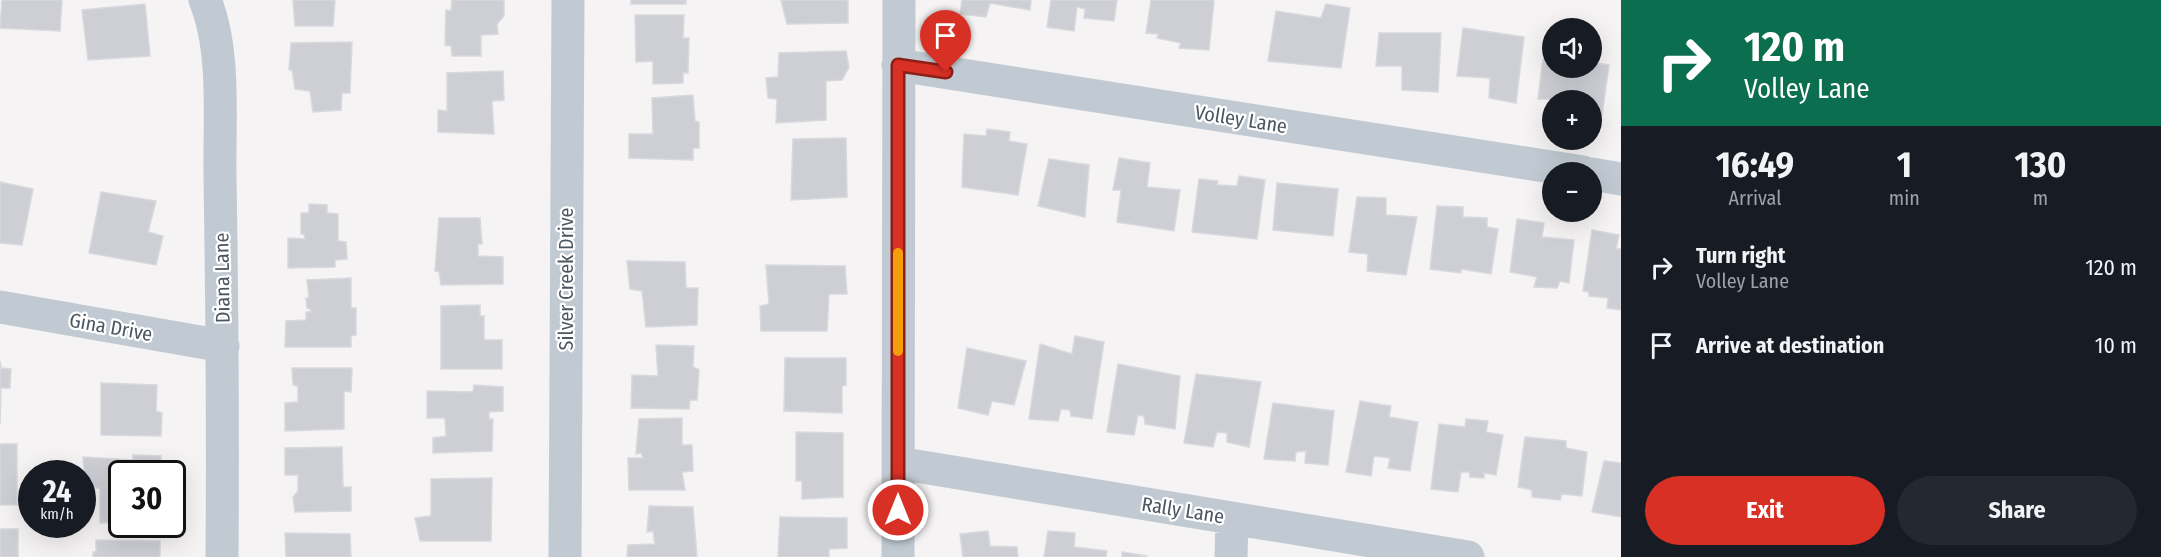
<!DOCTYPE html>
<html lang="en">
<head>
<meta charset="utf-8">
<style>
	:root { --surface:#171b24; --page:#242831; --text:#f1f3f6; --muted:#9ea1a6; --accent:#d93025 }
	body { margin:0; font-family:"Fira Sans Condensed",sans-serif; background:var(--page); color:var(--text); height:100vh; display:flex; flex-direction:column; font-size:22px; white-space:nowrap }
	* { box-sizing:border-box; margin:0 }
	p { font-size:20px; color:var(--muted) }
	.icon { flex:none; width:33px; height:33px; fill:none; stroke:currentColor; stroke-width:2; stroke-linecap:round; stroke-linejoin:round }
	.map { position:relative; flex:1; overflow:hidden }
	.details { display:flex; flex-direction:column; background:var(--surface); width:540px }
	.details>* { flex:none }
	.top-card { background:#0b6e4f; color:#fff; overflow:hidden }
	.fabs { position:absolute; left:1542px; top:18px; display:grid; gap:12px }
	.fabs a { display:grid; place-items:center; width:60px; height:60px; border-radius:50%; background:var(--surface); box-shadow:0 6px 24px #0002; font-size:30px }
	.speed { position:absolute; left:18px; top:460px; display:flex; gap:12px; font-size:30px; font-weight:700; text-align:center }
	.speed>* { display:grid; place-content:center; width:78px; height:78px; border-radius:50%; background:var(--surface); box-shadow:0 6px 24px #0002; line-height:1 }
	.speed small { font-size:15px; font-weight:400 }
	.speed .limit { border:3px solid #111; border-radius:9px; background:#fff; color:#111 }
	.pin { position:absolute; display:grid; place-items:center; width:51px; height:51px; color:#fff; margin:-62px -26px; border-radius:50% 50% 50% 0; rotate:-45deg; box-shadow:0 0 6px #0007 }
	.pin .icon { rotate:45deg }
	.me { position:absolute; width:66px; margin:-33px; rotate:0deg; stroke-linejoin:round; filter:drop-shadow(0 0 4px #0008) }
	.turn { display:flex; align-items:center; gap:21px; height:126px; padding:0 24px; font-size:27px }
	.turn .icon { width:78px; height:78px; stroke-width:2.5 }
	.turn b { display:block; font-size:42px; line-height:51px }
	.eta { display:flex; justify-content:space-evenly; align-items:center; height:102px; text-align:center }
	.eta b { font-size:36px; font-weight:700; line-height:42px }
	.button { display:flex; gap:12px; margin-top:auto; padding:12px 24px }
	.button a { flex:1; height:69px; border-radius:36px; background:var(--accent); color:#fff; font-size:24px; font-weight:700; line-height:69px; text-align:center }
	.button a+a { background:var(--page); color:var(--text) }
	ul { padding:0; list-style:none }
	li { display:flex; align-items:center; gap:18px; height:78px; padding:0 24px }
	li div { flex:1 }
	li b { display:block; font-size:22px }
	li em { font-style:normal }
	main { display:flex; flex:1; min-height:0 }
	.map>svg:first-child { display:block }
</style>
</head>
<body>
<main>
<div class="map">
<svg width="1621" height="557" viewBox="0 0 1621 557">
	<rect width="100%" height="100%" fill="#f5f3f3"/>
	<path fill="#cdcfd5" stroke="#d7d9de" stroke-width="1.5" d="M2,0H62L60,31L0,28Z
		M293,0H335L333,26H295Z
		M452,0H504V16L497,24L498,34L481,35V56H452L451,46L445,45L446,10L451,11Z
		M631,0H686V4H631Z
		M781,0H848V23L787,24Z
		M962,0H1031L1030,10L990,3L986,17L960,14Z
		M1051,0H1117L1114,21L1084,18L1085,9L1077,7L1074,31L1047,27Z
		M1151,0H1214L1209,50L1179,48L1181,43L1157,38L1158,34L1146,33Z
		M145,4L150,56L88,60L82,10Z
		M1326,4L1350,8L1341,68L1268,61L1276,11L1321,18Z
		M635,15H684L683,38H689L688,73H683V83L653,84V61L636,62Z
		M1463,28L1524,37L1516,103L1489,98L1490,78L1457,76Z
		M1379,33H1441L1438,92L1402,90V66H1376Z
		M352,42L350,93H342L341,110L313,112L310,91L295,89L292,70H289L291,43Z
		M846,51L849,67L842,80L826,81V120L776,123L777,99L768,98L766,78L778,77L779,53Z
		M1543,59L1552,60V68H1592V59H1595V63L1609,65L1602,115L1592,114V100L1538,99Z
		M503,71L504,100L492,101L494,134L438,132V110L447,111V73Z
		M693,95L695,121L699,122V148H693V160L629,158V134H653L652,98Z
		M987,129L1010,132L1009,141L1027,144L1018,195L962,187L964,134L986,136Z
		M846,138L847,197L791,200L793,139Z
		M1119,158L1150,163L1147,187L1180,190L1174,231L1117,222L1121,190H1113Z
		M1049,159L1089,165L1085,217L1038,206Z
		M1239,176L1265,180L1257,239L1192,232L1199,179L1218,181L1217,185L1237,186Z
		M0,182L33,189L22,245L0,243Z
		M1277,183L1338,189L1333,236L1273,230Z
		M101,192L156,201L148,232L163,236L156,265L89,253Z
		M1357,197L1386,198V215L1417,217L1406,275L1367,271L1368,254L1349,252Z
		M309,204L327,205V213L338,214V241L346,242L347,259L335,260V267L288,268V238L305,239L304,234H301V213H309Z
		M1437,206L1463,207V217L1487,218V227L1498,229L1491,274L1461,269V273L1430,269Z
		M439,218H480L482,244H478V256L503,257V284L441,285L439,272L435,271Z
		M1517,219L1544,223L1542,237L1574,240L1569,283L1560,281L1557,288L1534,287L1537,277L1510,272Z
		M1592,230L1619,235L1616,249H1621V310L1607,308L1608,298L1589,296V292L1583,291Z
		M627,261L685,262L686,288H698L697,325L646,327L642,291L630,289Z
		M766,265L845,266L847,294H829L827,331H761L760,306L769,304Z
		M351,278V308H356V335L351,336V347H285L286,321L306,320V312H311L310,309L307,308L306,298H309L307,280Z
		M480,305V316H484V340H502V369H441V306Z
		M1075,336L1104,342L1092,419L1071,416L1070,410L1061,409L1058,421L1029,419L1040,344L1072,354Z
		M656,345L694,346L693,367L699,370L697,400H690L689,409L631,408L632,375L658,376Z
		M967,348L1026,361L1014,405L992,401L988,415L958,408Z
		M785,358H846V385L842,386V413L784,411Z
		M0,361L1,368L11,369L10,388H1L0,424Z
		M1118,364L1180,376L1175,429L1145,424L1144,416L1138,415L1134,435L1107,432Z
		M292,368H352L351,392L344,391V429L285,431V403L298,402V386L293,385Z
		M1196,374L1261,382L1249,447L1227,442V433L1217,432L1213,447L1184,443Z
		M101,383L157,385L156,411L162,413L161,436L101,435Z
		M474,385L503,387V411L489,412V419H493L492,451L433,453V438L446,436L445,418H427V391L473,392Z
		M1360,401L1391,406L1389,417L1418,422L1410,471L1388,468L1390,458L1374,456L1371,476L1346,472Z
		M1273,403L1334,411L1328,465L1305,463L1306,451L1296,452L1295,461L1264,459Z
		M682,418V445H692L693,471L682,472L685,490H629L628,458H643L641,453L636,454L639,419Z
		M1466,419L1488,421L1486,432L1503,435L1496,475L1484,473V478L1470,477L1469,472H1461L1458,492L1431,489L1439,424L1465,427Z
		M796,432L843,433V497L802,499V481H796Z
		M1525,437L1566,441V448L1587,452L1582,496L1562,494L1560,500L1532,497V490L1518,487Z
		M0,444H17V505H0Z
		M342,447L343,487H351V511L295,512L293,497L298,491V475H285V448Z
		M133,455L161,456V474H122V522L100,523V488H86L83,457L133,460Z
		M1604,461L1621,463V517L1592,512Z
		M492,478L491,541H420L415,518L431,516V479Z
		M649,506L693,507L697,557H627L628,545L655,544L653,531L647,532Z
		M780,517L847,518V548L829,549V557H778Z
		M0,529H18V557H0Z
		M988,531L990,546L1017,547L1018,557H963L960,534Z
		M1048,531L1075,533L1074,547L1107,551L1106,557H1044Z
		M285,533L350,534L351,557H286Z
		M96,540L160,541V557H93V552H96Z
		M1122,552L1147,556V557H1122Z"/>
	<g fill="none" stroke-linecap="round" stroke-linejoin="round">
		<path stroke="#c1cad2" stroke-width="33" d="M205,0C226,50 219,122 220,176C222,303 223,430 222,557
			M898,65L1583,172
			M1592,174L1621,179
			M0,307L223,346
			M898,463L1468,557
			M565,557L568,0
			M898,557L899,0
			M1231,557L1232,518"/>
	</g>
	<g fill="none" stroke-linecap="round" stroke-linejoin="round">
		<defs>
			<path id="route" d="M898,510V65L946,72"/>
		</defs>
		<use href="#route" stroke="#8d1f18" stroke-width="15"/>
		<use href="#route" stroke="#d93025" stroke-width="10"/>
		<path stroke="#f59e0b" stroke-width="10" d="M898,253V351"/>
	</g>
	<g text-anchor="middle" stroke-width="4.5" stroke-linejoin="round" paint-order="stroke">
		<g font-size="20" fill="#4a5661" stroke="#fff">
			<text transform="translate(1241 119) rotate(9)" y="7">Volley Lane</text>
			<text transform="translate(222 278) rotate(-91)" y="7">Diana Lane</text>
			<text transform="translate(566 279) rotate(-90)" y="7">Silver Creek Drive</text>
			<text transform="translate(111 327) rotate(10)" y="7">Gina Drive</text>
			<text transform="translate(1183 510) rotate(9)" y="7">Rally Lane</text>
		</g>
	</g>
</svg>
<div class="fabs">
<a><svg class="icon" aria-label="sound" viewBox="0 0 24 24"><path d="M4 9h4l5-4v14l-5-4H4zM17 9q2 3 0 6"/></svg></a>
<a>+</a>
<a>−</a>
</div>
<div class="speed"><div>24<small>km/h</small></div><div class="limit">30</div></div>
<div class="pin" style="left:946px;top:72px;background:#d93025"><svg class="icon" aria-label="arrive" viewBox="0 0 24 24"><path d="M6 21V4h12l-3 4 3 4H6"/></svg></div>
<svg class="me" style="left:898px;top:510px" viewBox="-20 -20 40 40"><circle r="17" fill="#d93025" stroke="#fff" stroke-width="3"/><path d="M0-11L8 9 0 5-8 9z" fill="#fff"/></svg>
</div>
<section class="details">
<div class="top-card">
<div class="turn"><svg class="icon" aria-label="right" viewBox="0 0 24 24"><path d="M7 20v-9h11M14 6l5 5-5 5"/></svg><div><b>120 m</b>Volley Lane</div></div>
</div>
<div class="eta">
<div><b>16:49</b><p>Arrival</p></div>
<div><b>1</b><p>min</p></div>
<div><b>130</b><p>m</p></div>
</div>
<ul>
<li><svg class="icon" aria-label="right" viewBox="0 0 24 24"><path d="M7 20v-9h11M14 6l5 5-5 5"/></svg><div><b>Turn right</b><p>Volley Lane</p></div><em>120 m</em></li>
<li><svg class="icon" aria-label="arrive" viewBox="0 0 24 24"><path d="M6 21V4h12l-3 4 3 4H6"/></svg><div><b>Arrive at destination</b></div><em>10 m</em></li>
</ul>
<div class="button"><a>Exit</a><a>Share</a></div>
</section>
</main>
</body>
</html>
